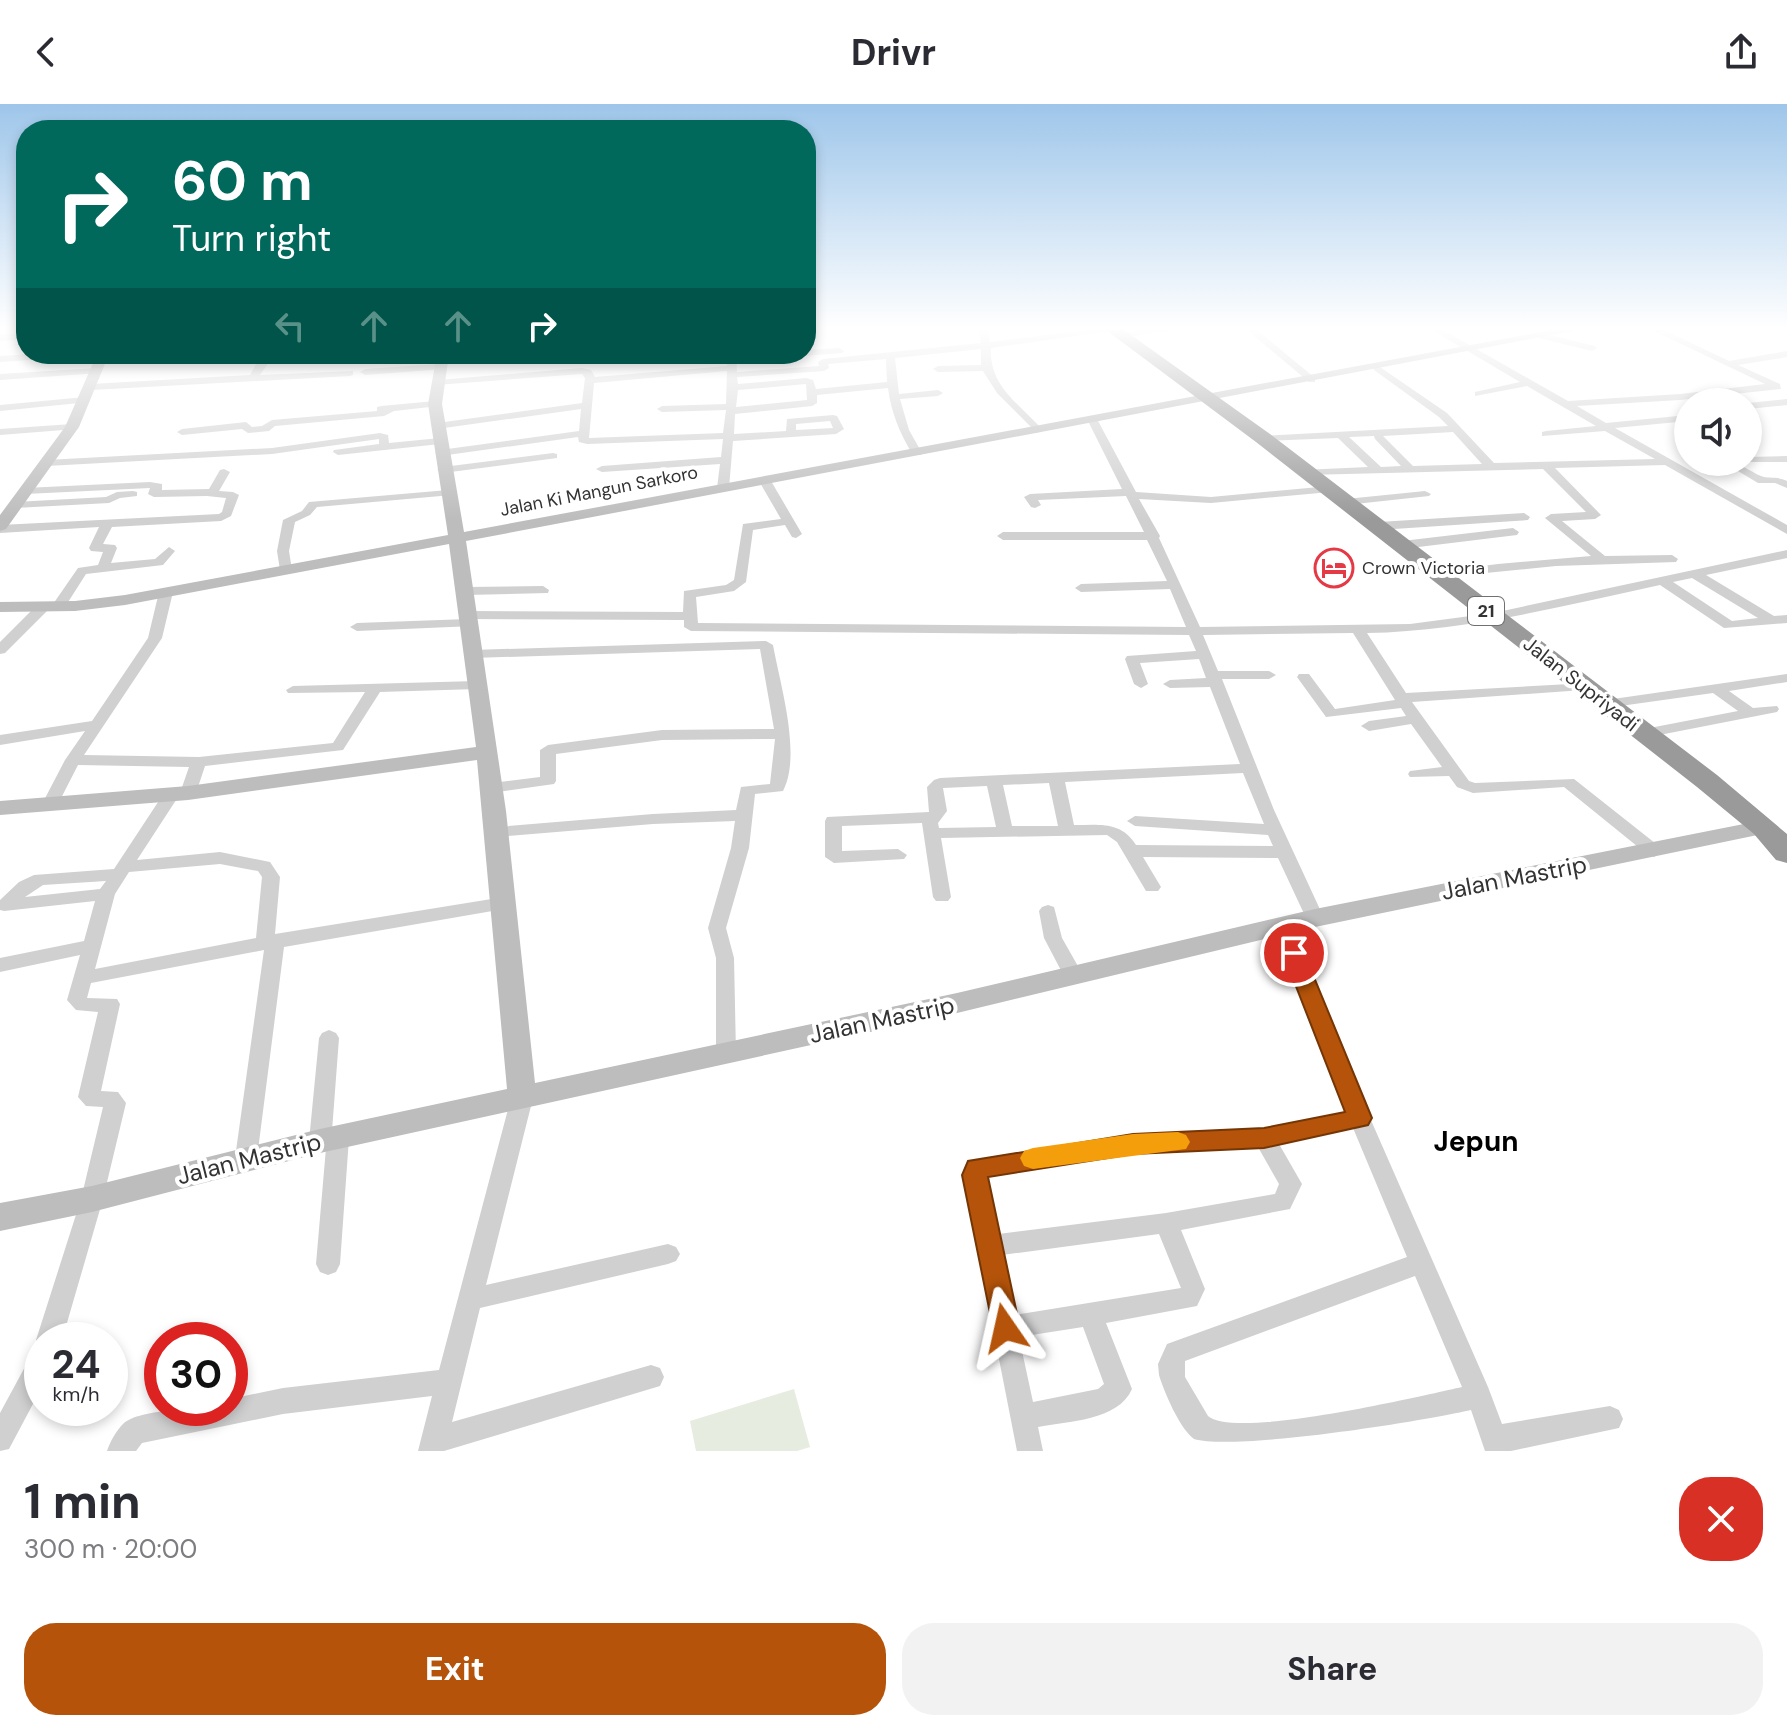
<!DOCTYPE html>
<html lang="en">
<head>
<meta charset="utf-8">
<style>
	:root { --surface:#fff; --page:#f2f2f3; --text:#2b2b33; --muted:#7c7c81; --accent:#b45309 }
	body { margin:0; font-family:"DM Sans",sans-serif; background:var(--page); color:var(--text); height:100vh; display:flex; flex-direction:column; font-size:30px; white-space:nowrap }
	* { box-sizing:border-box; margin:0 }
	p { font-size:26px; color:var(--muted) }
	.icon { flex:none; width:44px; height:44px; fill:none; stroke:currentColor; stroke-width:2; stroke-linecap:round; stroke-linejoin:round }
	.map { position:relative; height:1347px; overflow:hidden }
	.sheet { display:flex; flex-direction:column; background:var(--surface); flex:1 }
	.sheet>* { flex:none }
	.top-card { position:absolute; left:16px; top:16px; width:800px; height:244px; border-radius:32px; box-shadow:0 4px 12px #0003; background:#00695c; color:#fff; overflow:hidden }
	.controls { position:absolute; left:1674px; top:284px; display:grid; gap:16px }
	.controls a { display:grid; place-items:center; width:88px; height:88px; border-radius:50%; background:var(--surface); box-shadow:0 4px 12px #0003; font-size:40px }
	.speed { position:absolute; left:24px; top:1218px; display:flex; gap:16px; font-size:40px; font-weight:700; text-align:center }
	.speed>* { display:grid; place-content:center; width:104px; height:104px; border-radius:50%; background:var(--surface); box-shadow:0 4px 12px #0003; line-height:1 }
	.speed small { font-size:20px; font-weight:400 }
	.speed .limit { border:12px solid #d22; background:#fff; color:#111 }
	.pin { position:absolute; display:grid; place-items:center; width:68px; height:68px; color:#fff; margin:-34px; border:4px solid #fff; border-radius:50%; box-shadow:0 2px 8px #0007 }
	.me { position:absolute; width:88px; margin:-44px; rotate:349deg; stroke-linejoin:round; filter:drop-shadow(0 0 6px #0008) }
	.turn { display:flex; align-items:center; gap:28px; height:168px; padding:0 24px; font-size:36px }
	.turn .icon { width:104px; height:104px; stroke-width:2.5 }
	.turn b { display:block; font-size:56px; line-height:68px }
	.lanes { display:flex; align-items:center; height:76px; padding:0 24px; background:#0003; justify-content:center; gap:40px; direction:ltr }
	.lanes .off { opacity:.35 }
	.round { display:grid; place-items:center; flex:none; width:84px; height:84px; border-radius:32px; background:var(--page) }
	.overview { display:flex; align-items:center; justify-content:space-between; height:136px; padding:0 24px }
	h1 { font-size:48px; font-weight:700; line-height:60px }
	.primary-button { display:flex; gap:16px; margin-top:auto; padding:16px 24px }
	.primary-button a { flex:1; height:92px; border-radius:32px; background:var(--accent); color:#fff; font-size:32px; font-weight:700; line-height:92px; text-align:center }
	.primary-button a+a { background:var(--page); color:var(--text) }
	header { display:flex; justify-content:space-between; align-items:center; height:104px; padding:0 24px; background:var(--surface); font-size:36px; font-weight:700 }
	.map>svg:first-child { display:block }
</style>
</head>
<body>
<header><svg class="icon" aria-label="back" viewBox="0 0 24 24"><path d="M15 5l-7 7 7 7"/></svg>Drivr<svg class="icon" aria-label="share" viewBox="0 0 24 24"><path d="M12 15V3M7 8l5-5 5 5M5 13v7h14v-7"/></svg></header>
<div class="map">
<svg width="1787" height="1347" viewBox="0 0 1787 1347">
	<rect width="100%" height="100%" fill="#fff"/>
	<path fill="#e6ecdf" d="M794,1285L810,1343L797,1347H696L690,1317Z"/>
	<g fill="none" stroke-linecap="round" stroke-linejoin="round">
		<path fill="#d0d0d0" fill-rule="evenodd" d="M979,226H988L990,238L1088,226H1116L991,244C989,281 1017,298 1041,324L1042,326L1037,329L997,289L983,267L938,268L933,265L938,262L981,261V245L895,254L899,290L938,286L943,289L938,292L900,295L909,326L922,349L921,351H913C900,330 891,308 888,284L817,291V299L812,302L735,310L734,330L786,327L787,315L833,311L837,312L844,325L836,330L733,337L729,384L723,387L717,384L720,360L602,368L596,365L602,362L721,353L723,335L587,340L579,338L578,333L440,352L435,349L440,346L579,327L581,305L437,325L432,322L437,319L582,299L585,274L582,270L435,281L433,279L438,276L582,264L591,266L595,273L727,262L726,250H736L737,268L819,262L818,258L823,255L981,239ZM886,255L887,278L816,285L813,276L806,274L738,280L737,273L824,267L829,264L828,260ZM727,267L726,300L662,302L657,305L662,308L726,306L723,329L589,334L594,279ZM806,280L807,296L736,303L738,286ZM830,317L833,324L796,326V320Z
			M1140,226H1176L1118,234L1114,231Z
			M1247,226H1257L1315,274V278H1309Z
			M1432,226H1443L1568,297L1680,290L1765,280L1652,226H1664L1729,257L1787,247V253L1738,261L1780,280L1781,285L1680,296L1577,302L1606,319L1688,311V317L1615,324L1787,421V430L1665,361L1555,364L1601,411L1595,415L1562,417L1605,452L1672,451L1678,455L1676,458L1556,462L1435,474V468L1498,460L1591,452L1545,414L1551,410L1586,408L1543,365L1306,371L1300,368L1302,366L1368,363L1338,334L1263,337L1258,334L1259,332L1448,322L1439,313L1374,266V262L1377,261L1447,309L1494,359L1655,355L1605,327L1542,332V328L1546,327L1596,322L1527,282L1475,292V288L1520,278ZM1453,328L1482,360L1413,362L1383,332ZM1374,332L1375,335L1401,362L1381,363L1349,333Z
			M26,229V235L0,237V231Z
			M1542,229L1595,242L1597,244L1592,247L1539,234L1538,232Z
			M839,244L844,247L842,249L789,253L784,250H806V246Z
			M31,250H75L70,253L0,258V252Z
			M267,250H361L356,253L269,258L260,271L353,267V271L350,272L91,286L86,283L91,280L250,271L256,260Z
			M378,250L416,254L421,257L416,260L382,256L377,253Z
			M441,260L444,261V265L365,271L360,268L365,265Z
			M97,264L102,267L100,269L0,276V270Z
			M85,293L90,296L89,298L0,307V301Z
			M1787,295V301L1748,305V299Z
			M435,297L440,300L439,302L394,307L384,312L275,322L269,327L248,329L242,325L182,331L177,328L182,325L246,318L252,323L262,322L272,316L377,307V303L381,302Z
			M1092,312L1097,315L1136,388L1211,393L1330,382L1336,385L1330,388L1211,399L1139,395L1160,432L1159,434L1200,523L1410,520L1493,509L1787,446V454L1706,471L1774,512L1787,511V519L1724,524L1660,481C1563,502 1466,527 1367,529L1406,589L1588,579L1590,582L1588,585L1583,586L1412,598L1469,677L1475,679L1574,675L1660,743L1663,747L1654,753L1648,751L1564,683L1473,689L1457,683L1449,672L1410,673L1408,670L1410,667L1442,663L1411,620L1369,627L1361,622L1369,617L1406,612L1401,604L1326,613L1297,573L1299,570H1309L1335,605L1395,596L1353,529L1203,531L1218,567H1269L1276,571L1269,575H1222L1274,706L1324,814L1321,818H1309L1306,814L1278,754L1143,753L1161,783L1158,787H1146L1117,738L1107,731L941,734L951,793L948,797H936L933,793L922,719L842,722V747L898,745L907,751L904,755L834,759L825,753V717L827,713L929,708L927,683L934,676L940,674L1240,660L1210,583L1170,584L1163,580L1170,576L1206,574L1199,555L1140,559L1148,580L1141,584L1134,580L1125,555L1127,552L1196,547L1189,531L691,527L684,523V516L469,515L476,519L474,522L357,527L350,523L357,519L468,515L461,511L468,507L683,508L684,487L726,481L734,476L743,420L781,415L759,377L765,374L771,377L802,430L796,434L792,433L785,421L753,426L746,478L734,487L696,493L698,519L1186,523L1170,485L1081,488L1075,484L1081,480L1167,477L1147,436H1003L997,432L1003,428H1144L1126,392L1038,396L1041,401L1035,404L1031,403L1024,393L1030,390L1122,385L1087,315ZM1692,474L1758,514L1732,517L1673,478ZM1243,669L1264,720L1135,712L1127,717L1135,722L1268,731L1273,742L1136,741C1121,717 1100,721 1074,721L1065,678ZM1049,679L1058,722H1012L1003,681ZM987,682L996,723L939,724L938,719L947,707L943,684Z
			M72,320L76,321V325L0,331V325Z
			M380,329L388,331L389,339L440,334L445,337L440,340L338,351L333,348L334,346L379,340V335L272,350L46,362L41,359L46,356L272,344Z
			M553,349L557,350V354L443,369L437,366L443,363Z
			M1787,352V358H1744H1748V353Z
			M1723,358C1741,358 1745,365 1761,372C1769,375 1778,372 1787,377V384L1775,379H1758Z
			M224,365L230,368L219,387L233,388L239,391L231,412L221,417L112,423L103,440L115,441L117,444L111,459L155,455L169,443L175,447L163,461L86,470L63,506L58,507L51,503L78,464L98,461L103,448L91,447L89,444L99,423L0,429V421L219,410L222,408L226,394L207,392L154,393L148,390L150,384L25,390L19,387L25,384L150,378L162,380V386L209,385L220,366Z
			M448,386L452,387V391L317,403L310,411L295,418L289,447L292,466L286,470L280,466L277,447L283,416L302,407L309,398Z
			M133,387L137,388V392L120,394L109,399L15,404L9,401L15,398L106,393L117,388Z
			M1425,387L1431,390L1429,392L1346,401L1340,398L1346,395Z
			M1524,409L1530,413L1528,416L1379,426L1373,422L1379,418Z
			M1513,424L1519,428L1517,431L1402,445L1396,441L1402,437Z
			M543,482L549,486L548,489L466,491L459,487L466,483Z
			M166,484L173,488L162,534L84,651L199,653L333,639L365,588L288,589L286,586L293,582L477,577L484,581L477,585L380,588L343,646L205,662L196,689L188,694L180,689L189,663L78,661L56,704H44L42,700L65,656L85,627L0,641V631L92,617L148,534L159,488Z
			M43,499L50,503L48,506L5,549L0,550V538L38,500Z
			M766,537L773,541C780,580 802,651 783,687L755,690L749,744L726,824L734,854L736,950L733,956L726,958L719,956L716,950V854L708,824L731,744L735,717L653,720L497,733L489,728L497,723L653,710L736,706L741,683L770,680L775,635L662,636L556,650V677L554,680L491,689L483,684L491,679L540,673V646L548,641L662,626L774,625L760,545L472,554L465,550L472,546Z
			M1787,570V578L1729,587L1753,604L1777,602L1779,605L1777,608L1644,634L1639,632L1636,629L1639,626L1738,607L1713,589L1606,604L1599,600L1606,596Z
			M172,685L180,690L137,756L220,748L270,758L280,773L275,830L504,793L510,795L513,799L510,803L504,805L284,843L257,1054L254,1060L246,1063L238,1060L235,1054L264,846L91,879L87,894L117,895L120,900L101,987L118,988L126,999L103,1095L62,1236H42V1283L9,1345L0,1347V1309L33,1248L42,1245L36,1236L81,1095L103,1003L86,1002L78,993L98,908L76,906L67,896L80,851L0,868V854L84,837L95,797L4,807L0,806V796L19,778L34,771L114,765L166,686ZM220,760L258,767L262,773L256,834L95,865L115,790L129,768ZM106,777L100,785L25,793L43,781Z
			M1048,801L1054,803L1062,834L1083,871L1080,876L1073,878L1066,876L1044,834L1039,807L1042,803Z
			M1283,815L1289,817L1292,821L1370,1014L1488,1283L1502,1320L1610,1302L1619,1306L1623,1315L1619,1324L1511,1347H1485L1471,1306C1419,1318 1235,1347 1194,1335C1180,1325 1164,1288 1159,1271L1158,1260L1167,1240L1407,1153L1353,1024L1279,1040L1302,1080L1290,1105L1181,1126L1205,1185L1197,1202L1106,1219L1132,1285C1118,1317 1068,1317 1038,1323L1043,1347H1017L963,1071L969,1058L977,1056L1133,1031L1264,1025L1346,1008L1274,821L1277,817ZM1258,1043L1279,1080L1275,1090L1166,1109L998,1130L986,1073L1133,1049ZM1159,1130L1181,1184L1015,1211L1002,1151ZM1415,1172L1462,1283C1421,1292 1236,1336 1208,1312L1185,1273V1257ZM1083,1223L1104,1280L1098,1285L1033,1298L1019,1233Z
			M329,926L336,929L339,934L332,1027L338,1025L346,1028L349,1034L340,1160L336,1168L328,1171L320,1168L316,1160L326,1044L320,1046L312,1043L309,1037L319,934L322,929Z
			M522,986L529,988L533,994L486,1181L668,1140L676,1143L680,1150L676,1157L668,1160L480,1204L452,1318L651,1261L660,1264L664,1273L660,1282L444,1347H418L432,1292L283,1310L142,1339L136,1347H107C110,1338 116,1327 123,1320C139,1304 207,1304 230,1304V1295L283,1284L439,1266L511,994L515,988Z"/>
		<path fill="#bdbdbd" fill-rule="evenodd" d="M1551,226H1578L466,437L506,707L535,979L957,889L1315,805L1764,716L1776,723L1772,728L1315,823L957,909L320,1049L92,1108L0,1127V1099L92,1082L320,1025L507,985L477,656L188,696L0,711V697L188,682L476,643L449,440L125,501L75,507L0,508V498L75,497L125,491L448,431L428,300L437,250H449L442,300L464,428Z
			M97,250H109L79,323L6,425L0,427V411L65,323Z"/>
		<path fill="#9a9a9a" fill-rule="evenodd" d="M1106,226H1124L1270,330L1717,671L1787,730V759L1776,756L1754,730L1697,683L1256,338Z"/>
	</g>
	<linearGradient id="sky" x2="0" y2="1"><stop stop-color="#9ec6ea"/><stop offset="0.54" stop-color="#fff"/><stop offset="1" stop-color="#fff" stop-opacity="0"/></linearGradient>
	<rect width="1787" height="415" fill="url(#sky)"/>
	<path fill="#b45309" stroke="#753606" stroke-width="2" d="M1294,841L1304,849L1372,1014L1368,1021L1264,1044L1133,1050L988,1073L1020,1224L1015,1234L1005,1237L995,1234L962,1071L968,1057L1133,1030L1264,1024L1345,1008L1283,849Z"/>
	<path fill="#f59e0b" d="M1178,1028L1186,1031L1190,1038L1186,1045L1033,1065L1024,1062L1020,1054L1024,1047L1033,1044L1133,1030Z"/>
	<defs>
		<symbol id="hotel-ring" viewBox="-11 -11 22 22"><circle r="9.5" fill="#fff" stroke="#e63946" stroke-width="1.5"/><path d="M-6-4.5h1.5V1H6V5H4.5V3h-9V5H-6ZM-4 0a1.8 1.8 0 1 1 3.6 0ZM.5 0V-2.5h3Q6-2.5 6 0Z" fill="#e63946"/></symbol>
	</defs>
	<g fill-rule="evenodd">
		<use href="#hotel-ring" x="1312" y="442" width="44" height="44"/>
	</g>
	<g text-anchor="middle" stroke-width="8" stroke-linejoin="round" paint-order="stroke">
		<g font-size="18" fill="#333" stroke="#fff">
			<text transform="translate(599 387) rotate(-11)" y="6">Jalan Ki Mangun Sarkoro</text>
		</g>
		<g font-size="18" fill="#333" stroke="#fff" text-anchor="start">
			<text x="1362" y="470">Crown Victoria</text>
		</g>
		<rect fill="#fff" stroke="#707070" stroke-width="2" x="1468" y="493" width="36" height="28" rx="6"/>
		<g font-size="18" font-weight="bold" fill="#333">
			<text x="1486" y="513">21</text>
		</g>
		<g font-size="20" fill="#333" stroke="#fff">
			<text transform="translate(1581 580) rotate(38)" y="7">Jalan Supriyadi</text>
		</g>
		<g font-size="24" fill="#333" stroke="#fff">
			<text transform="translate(1514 774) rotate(-11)" y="8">Jalan Mastrip</text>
			<text transform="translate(882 916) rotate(-12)" y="8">Jalan Mastrip</text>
			<text transform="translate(249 1055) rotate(-14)" y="8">Jalan Mastrip</text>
		</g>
		<g font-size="28" font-weight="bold" fill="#000" stroke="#fff">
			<text x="1476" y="1047">Jepun</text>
		</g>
	</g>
</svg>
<div class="controls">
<a><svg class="icon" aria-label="sound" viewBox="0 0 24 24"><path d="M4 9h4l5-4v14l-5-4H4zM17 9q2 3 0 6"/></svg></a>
</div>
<div class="speed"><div>24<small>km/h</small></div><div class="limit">30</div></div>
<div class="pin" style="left:1294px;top:849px;background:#d93025"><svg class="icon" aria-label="arrive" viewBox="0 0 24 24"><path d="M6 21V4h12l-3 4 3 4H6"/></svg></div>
<svg class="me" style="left:1005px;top:1224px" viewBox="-20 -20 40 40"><path d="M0-17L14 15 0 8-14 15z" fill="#b45309" stroke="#fff" stroke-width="4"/></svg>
<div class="top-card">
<div class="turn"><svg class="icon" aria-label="right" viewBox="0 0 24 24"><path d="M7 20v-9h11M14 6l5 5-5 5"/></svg><div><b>60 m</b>Turn right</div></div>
<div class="lanes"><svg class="icon off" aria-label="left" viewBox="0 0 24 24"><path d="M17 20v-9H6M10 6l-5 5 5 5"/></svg><svg class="icon off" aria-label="ahead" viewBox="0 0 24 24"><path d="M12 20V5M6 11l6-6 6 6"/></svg><svg class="icon off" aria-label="ahead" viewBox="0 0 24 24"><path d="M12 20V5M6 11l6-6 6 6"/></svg><svg class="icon" aria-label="right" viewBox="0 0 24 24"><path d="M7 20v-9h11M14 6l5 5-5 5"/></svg></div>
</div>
</div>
<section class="sheet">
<div class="overview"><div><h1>1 min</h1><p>300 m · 20:00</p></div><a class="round" style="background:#d93025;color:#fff"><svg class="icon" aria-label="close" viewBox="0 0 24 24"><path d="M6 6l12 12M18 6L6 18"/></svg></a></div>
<div class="primary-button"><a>Exit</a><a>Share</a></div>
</section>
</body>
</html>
